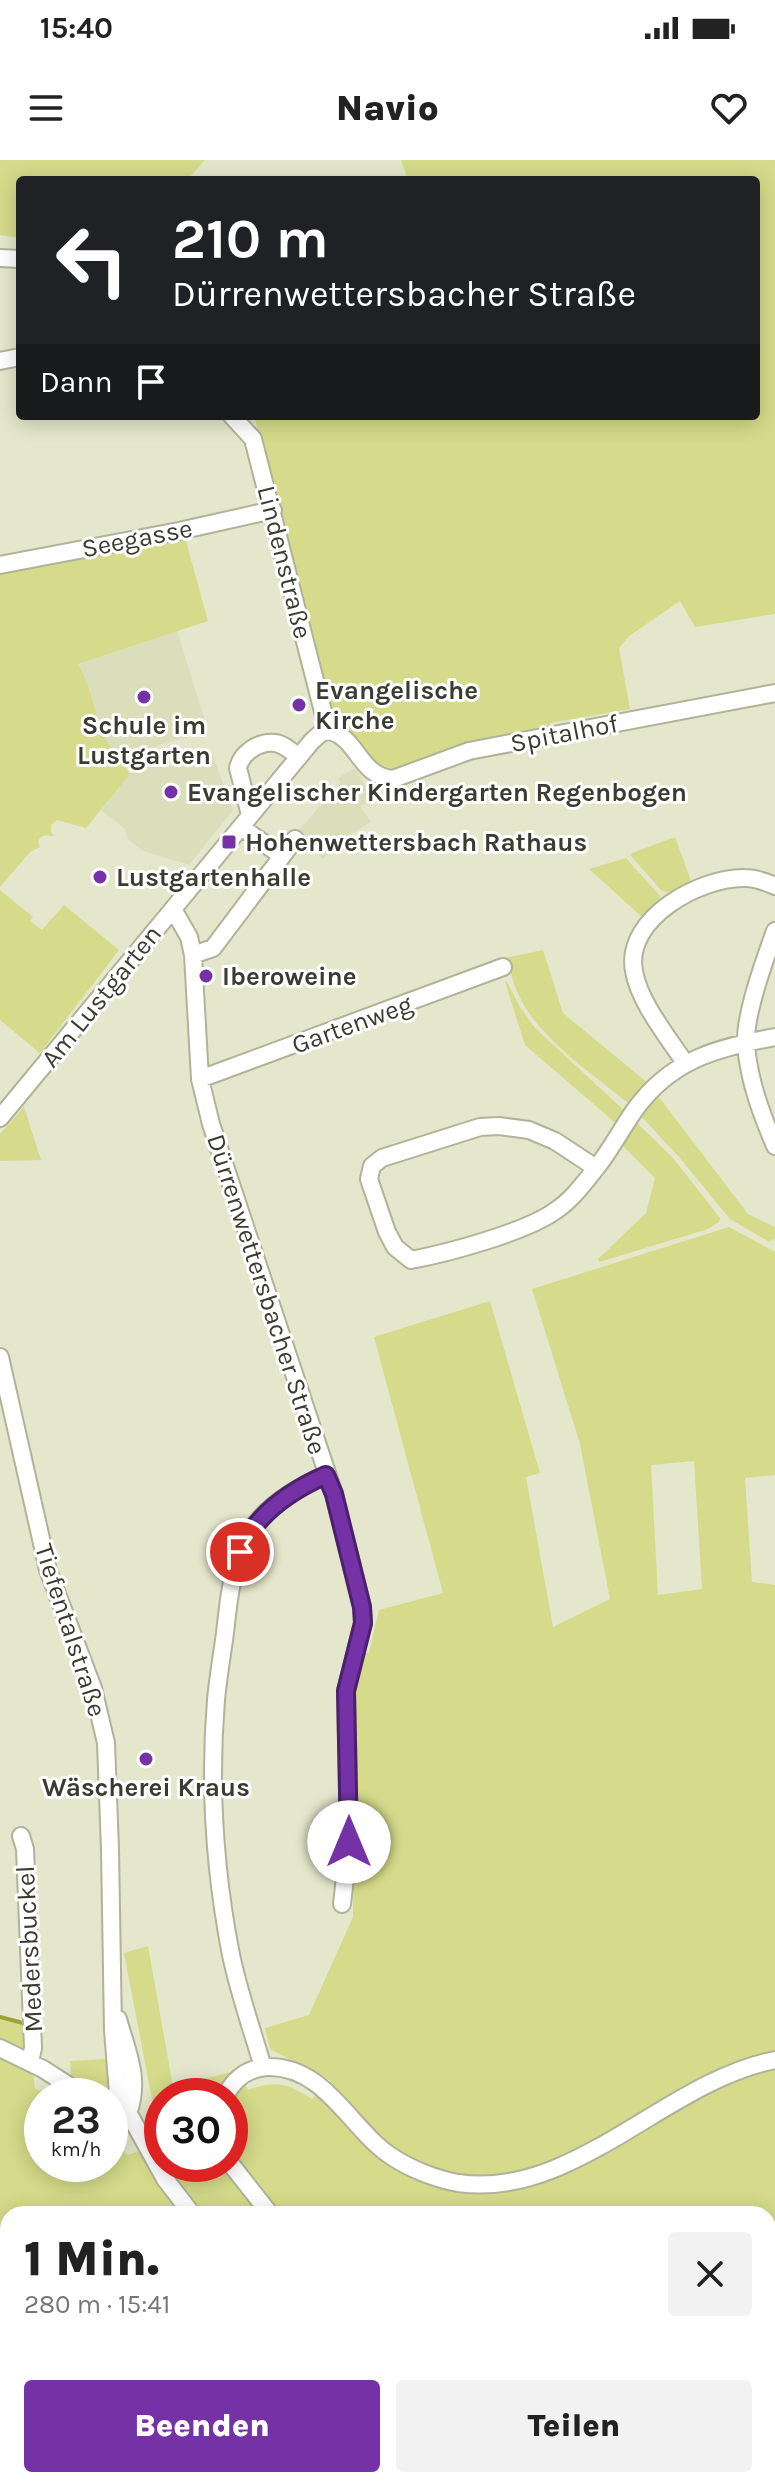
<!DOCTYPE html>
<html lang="de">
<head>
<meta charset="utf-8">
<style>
	:root { --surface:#fff; --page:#f2f2f2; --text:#222; --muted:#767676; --accent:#7532a7 }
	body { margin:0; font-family:Karla,sans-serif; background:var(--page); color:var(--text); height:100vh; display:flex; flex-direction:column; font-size:30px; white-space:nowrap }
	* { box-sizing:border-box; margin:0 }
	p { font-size:26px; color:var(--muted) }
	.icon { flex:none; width:44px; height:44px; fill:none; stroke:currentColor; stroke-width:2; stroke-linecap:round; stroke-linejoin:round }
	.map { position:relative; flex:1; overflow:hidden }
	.panel { position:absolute; left:0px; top:2046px; width:776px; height:282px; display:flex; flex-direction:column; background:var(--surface); border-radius:24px 24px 0 0; box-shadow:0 4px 20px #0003 }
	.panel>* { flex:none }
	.hud { position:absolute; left:16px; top:16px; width:744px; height:244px; border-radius:8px; box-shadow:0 4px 20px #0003; background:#202124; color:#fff; overflow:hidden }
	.speed { position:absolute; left:24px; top:1918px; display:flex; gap:16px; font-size:40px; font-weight:700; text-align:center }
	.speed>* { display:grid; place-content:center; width:104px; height:104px; border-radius:50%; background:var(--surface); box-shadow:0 4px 20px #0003; line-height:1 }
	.speed small { font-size:20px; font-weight:400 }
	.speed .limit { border:12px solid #d22; background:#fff; color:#111 }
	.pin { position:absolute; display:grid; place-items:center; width:68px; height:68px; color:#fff; margin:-34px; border:4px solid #fff; border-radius:50%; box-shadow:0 2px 8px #0007 }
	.me { position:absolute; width:88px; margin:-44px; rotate:0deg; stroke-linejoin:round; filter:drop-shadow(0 0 6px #0008) }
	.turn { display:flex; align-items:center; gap:28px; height:168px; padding:0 24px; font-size:36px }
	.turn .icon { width:104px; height:104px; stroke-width:2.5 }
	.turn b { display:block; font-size:56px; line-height:68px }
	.then { display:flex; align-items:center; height:76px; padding:0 24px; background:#0003; gap:16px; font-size:30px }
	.round { display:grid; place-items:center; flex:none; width:84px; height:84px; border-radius:8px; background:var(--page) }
	.summary { display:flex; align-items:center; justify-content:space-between; height:136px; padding:0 24px }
	h1 { font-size:48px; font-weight:800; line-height:60px }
	.action { display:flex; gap:16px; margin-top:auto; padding:16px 24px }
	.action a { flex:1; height:92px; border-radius:8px; background:var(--accent); color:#fff; font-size:32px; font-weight:800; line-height:92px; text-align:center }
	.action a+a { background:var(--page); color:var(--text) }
	.status { display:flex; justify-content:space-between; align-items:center; height:56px; padding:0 40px; background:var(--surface); direction:ltr }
	.status svg { height:22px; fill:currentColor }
	header { display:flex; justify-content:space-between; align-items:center; height:104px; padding:0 24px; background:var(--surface); font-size:36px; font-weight:800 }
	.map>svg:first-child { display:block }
</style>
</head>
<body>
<div class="status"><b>15:40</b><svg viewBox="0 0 49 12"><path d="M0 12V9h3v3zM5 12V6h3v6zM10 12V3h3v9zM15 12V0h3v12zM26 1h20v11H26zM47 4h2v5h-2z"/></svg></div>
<header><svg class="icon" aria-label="menu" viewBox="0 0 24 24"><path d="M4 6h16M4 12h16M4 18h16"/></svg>Navio<svg class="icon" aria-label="heart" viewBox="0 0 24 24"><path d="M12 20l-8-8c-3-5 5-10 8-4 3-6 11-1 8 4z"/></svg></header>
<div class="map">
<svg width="775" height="2327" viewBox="0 0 775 2327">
	<rect width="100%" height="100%" fill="#e4e7cb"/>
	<path fill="#dbdebb" d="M177,471L207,567L199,574L159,585L126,609L103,577L88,525L77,504Z
		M211,591L233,650L189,705L143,691L127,678L125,669L101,650L130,614L160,598L163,608Z
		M355,608L374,640L360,646L371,662L351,674L323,699L299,670L340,623L338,618Z"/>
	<path fill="#d5db8a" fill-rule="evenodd" d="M0,0H205L187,20H20V78L0,75Z
		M401,0H775V454L695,467L680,441L629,476L619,488L630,549L550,563V570L452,587L410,607L408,605L397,610L374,603L354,580L330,548L254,256H756V20H408Z
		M184,374L208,461L78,504L88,525L103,576L130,614L86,668L57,660L51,665V672L54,676C48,677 43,672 38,681L40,687L30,692L0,727V410Z
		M675,677L691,721L669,732L662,731L631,696L632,693Z
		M626,698L660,736V740L642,757L589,709Z
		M0,730L33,757L30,761L42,770L64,745L119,790L40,893L0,860Z
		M543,790L563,853L649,924L632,946C595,916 538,878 518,834C513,822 510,810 506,798Z
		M505,822H507L520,847L535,868L628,954L619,966L525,885Z
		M655,932L748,1054L775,1067V1078L769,1082L730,1059L679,997L639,954Z
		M24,947L41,1000L0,1001V974Z
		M633,959L673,998L720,1058L719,1062L708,1069L599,1102L598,1099L646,1053L655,1018L619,982Z
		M729,1067L775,1092V1315L745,1318L752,1422L775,1425V2100L768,2107V2054H8V2320H330V2327H0V1855L28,1863L35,1929L49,1933L55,1930L63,1936H42V2004H110V1968L127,1995L162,1983V2004H230V1936H162V1978L154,1950L124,1793L148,1786L173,1927L238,1910L248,1930C276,1920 287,1923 312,1939L331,1921L270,1889L265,1868L309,1855L353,1757L354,1534L365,1493H369L379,1450L443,1433L374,1177L490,1141L540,1313L526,1317L553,1467L610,1439L580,1284L532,1129ZM694,1301L702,1429L658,1435L651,1305Z
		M108,1899V1927L104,1932L93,1931L71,1917L70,1901Z
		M374,2320H625L628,2327H372Z"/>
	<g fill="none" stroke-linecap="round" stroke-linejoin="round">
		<path stroke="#9ea236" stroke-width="4" d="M0,1857L23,1863"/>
		<defs>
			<path id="minor" d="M0,98L20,99
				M0,201L20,197
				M232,256L253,279L328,571
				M0,405L179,371L273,350
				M328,571C358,576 358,616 393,619L469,591L775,533
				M250,655L238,608C241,593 259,581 275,583C284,584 292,592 299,597
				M241,667L282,696
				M173,749L189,777L193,795L200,919L211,964L334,1334L362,1447L363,1463L346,1531L349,1682L342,1744
				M775,771C765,799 744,856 746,885C749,921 761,953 775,986
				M193,795L213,788L295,679
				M685,903C668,877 639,842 634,811C624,758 701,717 745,718C756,718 766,722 775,726
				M200,919L503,807
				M0,958L312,581L321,573L328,571
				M596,1008L555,981L529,970L499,966L480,967L382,998L372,1006L369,1019L387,1072L395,1087L411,1100C448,1093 526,1072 555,1051C572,1040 584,1023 597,1007C611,989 621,970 634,951C670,900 716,888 775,877
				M0,1197L48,1410L93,1528L106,1583L110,1689L113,1870L118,1934L165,2019L192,2054
				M21,1676L25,1689L33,1888L30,1902
				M118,1859C127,1892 140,1917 129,1951
				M0,1888L43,1909L85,1936
				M263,1907C252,1870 239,1833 231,1795C215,1713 209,1624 216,1540C218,1518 222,1495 225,1473C228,1444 233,1397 249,1373C266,1346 298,1327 326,1315
				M225,1936C234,1919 247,1908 267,1907C325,1905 350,1969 391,1996C410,2009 436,2019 458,2023C573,2040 666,1921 775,1900
				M230,2003L270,2054
				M768,2194L775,2189
				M339,2320L340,2327
				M712,2320L714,2327"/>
		</defs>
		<use href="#minor" stroke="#b0b398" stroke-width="20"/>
		<use href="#minor" stroke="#fff" stroke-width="16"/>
	</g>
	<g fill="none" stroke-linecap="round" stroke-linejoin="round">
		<defs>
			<path id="route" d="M240,1392C255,1354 290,1331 326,1315L334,1334L362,1447L363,1463L346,1531L349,1682"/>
		</defs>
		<use href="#route" stroke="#4c206d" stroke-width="20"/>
		<use href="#route" stroke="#7532a7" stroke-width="14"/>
	</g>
	<g fill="#7532a7" stroke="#fff" stroke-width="3">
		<circle cx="144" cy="537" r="8"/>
		<circle cx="299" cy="545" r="8"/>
		<circle cx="171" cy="632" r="8"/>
		<rect x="221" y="674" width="16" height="16" rx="4"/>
		<circle cx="100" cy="717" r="8"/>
		<circle cx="206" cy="816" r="8"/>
		<circle cx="146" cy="1599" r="8"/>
	</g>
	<g text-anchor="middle" stroke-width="6" stroke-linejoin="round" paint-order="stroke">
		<g font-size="26" fill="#3b3c31" stroke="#fff">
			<text transform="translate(137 378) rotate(-11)" y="9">Seegasse</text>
			<text transform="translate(285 402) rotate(76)" y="9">Lindenstraße</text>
			<text transform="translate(564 573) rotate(-11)" y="9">Spitalhof</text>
			<text transform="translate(101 836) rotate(-51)" y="9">Am Lustgarten</text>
			<text transform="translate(352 864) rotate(-20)" y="9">Gartenweg</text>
			<text transform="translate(267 1134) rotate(72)" y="9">Dürrenwettersbacher Straße</text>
			<text transform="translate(71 1470) rotate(72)" y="9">Tiefentalstraße</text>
			<text transform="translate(29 1789) rotate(-93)" y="9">Medersbuckel</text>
		</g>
		<g font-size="26" font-weight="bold" fill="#3b3c31" stroke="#fff" text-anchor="start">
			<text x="315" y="539">Evangelische<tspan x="315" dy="30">Kirche</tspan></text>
			<text x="144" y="574" text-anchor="middle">Schule im<tspan x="144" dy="30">Lustgarten</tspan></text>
			<text x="187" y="641">Evangelischer Kindergarten Regenbogen</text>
			<text x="245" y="691">Hohenwettersbach Rathaus</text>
			<text x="116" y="726">Lustgartenhalle</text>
			<text x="222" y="825">Iberoweine</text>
			<text x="146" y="1636" text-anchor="middle">Wäscherei Kraus</text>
		</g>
	</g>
</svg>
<div class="speed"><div>23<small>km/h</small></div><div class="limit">30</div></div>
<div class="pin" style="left:240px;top:1392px;background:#d93025"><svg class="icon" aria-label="arrive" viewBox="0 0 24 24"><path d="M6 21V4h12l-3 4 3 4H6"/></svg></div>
<svg class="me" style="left:349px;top:1682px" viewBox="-20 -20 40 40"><circle r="19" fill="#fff"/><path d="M0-13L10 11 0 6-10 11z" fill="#7532a7"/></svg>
<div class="hud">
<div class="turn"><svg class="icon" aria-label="left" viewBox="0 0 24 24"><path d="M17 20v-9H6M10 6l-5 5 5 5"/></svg><div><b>210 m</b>Dürrenwettersbacher Straße</div></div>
<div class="then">Dann<svg class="icon" aria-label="arrive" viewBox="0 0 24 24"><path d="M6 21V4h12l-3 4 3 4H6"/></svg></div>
</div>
<section class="panel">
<div class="summary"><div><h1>1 Min.</h1><p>280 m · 15:41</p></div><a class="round"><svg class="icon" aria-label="close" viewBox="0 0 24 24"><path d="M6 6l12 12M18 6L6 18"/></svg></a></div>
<div class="action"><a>Beenden</a><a>Teilen</a></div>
</section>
</div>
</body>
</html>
